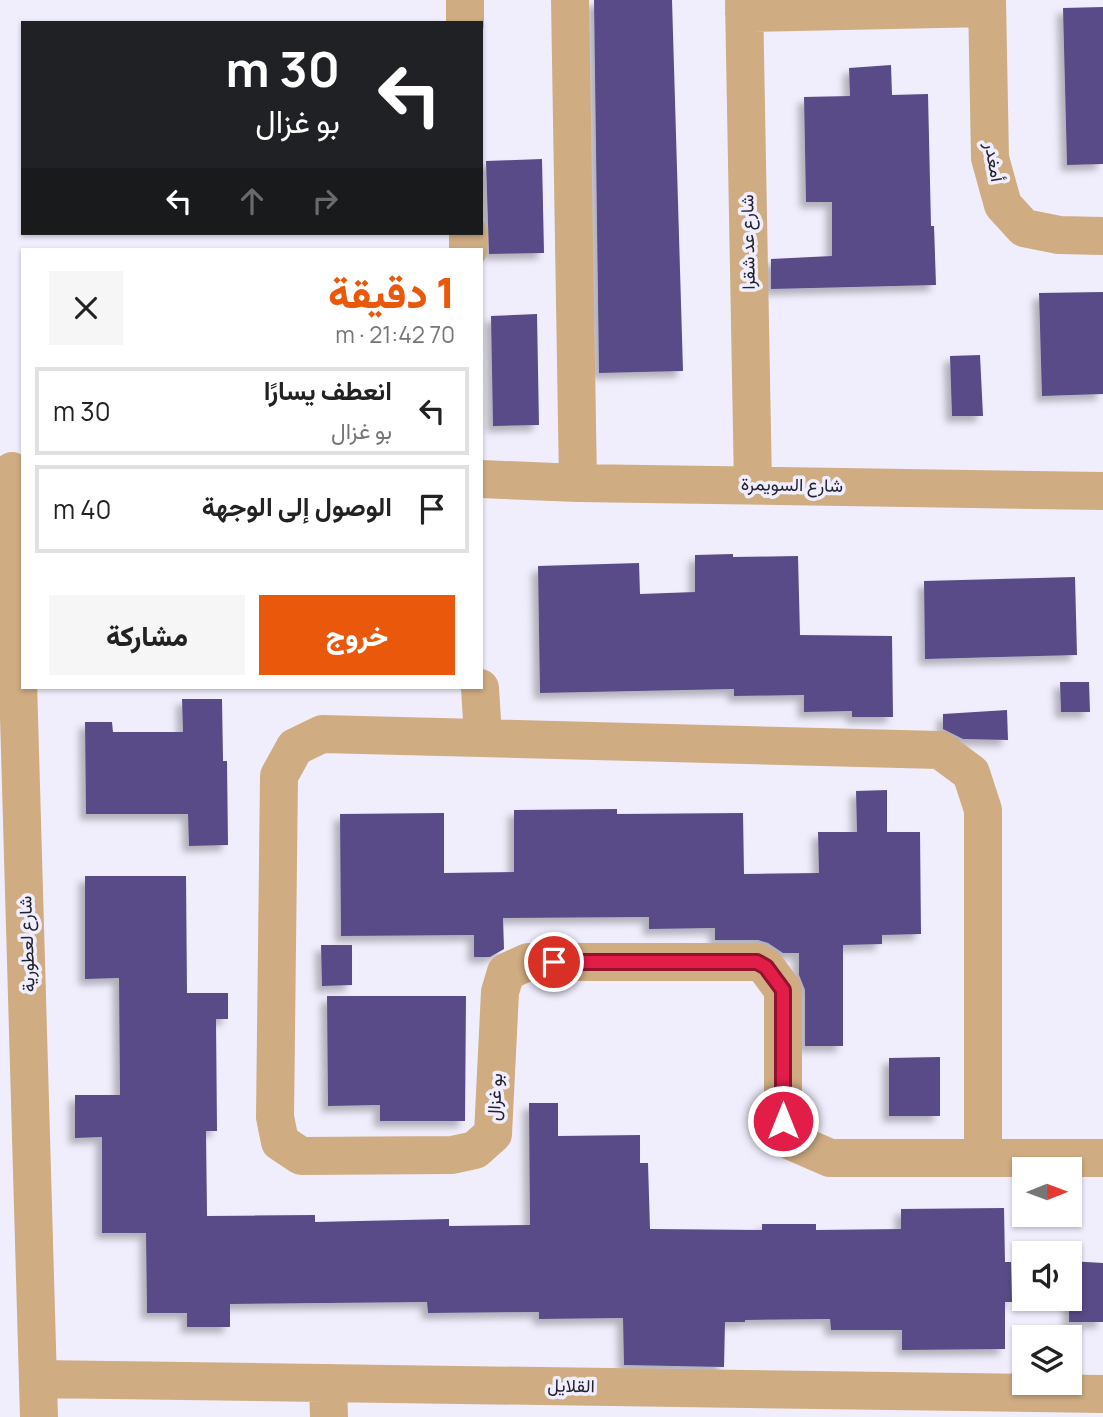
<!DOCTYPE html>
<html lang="ar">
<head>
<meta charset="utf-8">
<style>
	:root { --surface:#fff; --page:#f6f6f6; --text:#222; --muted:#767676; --line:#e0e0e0; --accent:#ea580c }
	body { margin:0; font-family:Manrope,Vazirmatn,sans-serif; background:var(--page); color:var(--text); direction:rtl; height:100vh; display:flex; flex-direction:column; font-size:26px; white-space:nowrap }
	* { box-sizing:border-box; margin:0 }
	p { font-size:23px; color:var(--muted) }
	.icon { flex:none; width:38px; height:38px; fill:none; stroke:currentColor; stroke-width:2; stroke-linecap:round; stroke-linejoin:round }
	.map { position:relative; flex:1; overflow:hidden; direction:ltr }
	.drawer { position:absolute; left:21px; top:248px; width:462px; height:441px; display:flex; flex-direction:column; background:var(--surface); border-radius:0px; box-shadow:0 2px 5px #0004; direction:rtl }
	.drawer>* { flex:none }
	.banner { position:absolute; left:21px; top:21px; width:462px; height:214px; border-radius:0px; box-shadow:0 2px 5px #0004; direction:rtl; background:#202124; color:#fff; overflow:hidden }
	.needle { width:46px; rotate:89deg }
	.buttons { position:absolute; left:1012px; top:1157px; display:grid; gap:14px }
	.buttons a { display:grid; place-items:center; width:70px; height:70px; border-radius:0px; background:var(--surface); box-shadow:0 2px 5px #0004; font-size:35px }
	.pin { position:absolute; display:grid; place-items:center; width:60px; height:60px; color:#fff; margin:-30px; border:4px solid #fff; border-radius:50%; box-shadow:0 2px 7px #0007 }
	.me { position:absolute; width:77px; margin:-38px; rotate:0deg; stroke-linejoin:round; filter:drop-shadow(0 0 5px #0008) }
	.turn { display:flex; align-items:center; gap:24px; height:147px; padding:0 28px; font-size:32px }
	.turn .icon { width:91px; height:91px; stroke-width:2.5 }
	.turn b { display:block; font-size:49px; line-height:60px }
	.lanes { display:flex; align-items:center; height:66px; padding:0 28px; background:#0003; justify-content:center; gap:35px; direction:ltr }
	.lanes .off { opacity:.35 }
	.round { display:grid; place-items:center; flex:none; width:74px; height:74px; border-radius:0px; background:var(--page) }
	.headline { display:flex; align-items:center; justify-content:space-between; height:119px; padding:0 28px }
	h1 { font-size:42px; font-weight:800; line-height:52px; color:var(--accent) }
	.button { display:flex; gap:14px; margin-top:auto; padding:14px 28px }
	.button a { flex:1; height:80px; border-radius:0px; background:var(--accent); color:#fff; font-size:28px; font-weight:800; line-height:80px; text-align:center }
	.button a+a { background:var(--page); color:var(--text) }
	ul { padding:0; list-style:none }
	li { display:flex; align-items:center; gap:21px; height:88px; margin:0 14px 10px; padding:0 14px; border:4px solid var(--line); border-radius:0px }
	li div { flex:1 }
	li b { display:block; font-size:26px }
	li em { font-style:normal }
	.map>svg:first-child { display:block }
</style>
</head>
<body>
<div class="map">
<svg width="1103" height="1417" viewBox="0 0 1103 1417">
	<defs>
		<filter id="shadow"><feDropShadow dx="-6" dy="6" stdDeviation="3.5" flood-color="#0004"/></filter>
	</defs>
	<rect width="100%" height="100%" fill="#f0eefc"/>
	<path fill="#594c87" filter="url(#shadow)" d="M594,0H672L683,371L599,373Z
		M1103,7V164L1067,165L1063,8Z
		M891,65L892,95L928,94L931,226H934L936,285L771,289V259L832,256V202H806L804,97L850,96L849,68Z
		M542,159L544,253L489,254L486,161Z
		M1103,292V394L1042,396L1039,293Z
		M537,314L539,425L493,426L491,316Z
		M980,355L983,416H952L950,356Z
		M733,554V557L798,556L800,635L892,636L893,717H852V711L804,712V695L734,696V689L540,693L538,566L639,563L640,594L695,592V555Z
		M1075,577L1077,655L925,659L924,581Z
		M1060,682H1089L1090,712H1061Z
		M182,699H222L223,761H227L228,845L189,846L188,814H86L85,722H112L113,732H183Z
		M1007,710L1008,740L963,739L943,729V714Z
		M887,790V832H920L921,934L882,935V944L843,945V1046H805V990L799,975V953H783L768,943L758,940H715V928L649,929V917L503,918L504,949L490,957H474V935L341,936L340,814L444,813V873L514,872V810L617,809V814L743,813L744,874L819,873L818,832H857L856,791Z
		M85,876H186L187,993H228V1019H216L217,1131H206L207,1216L315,1215V1222L449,1219V1226L530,1225L529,1103H558V1136L640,1135V1163H648L650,1229L762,1230V1224H816V1230L901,1229V1209L1004,1208L1005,1262H1011L1012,1302H1005V1349L902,1350V1330H831L830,1319L745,1320V1322H725L724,1367L624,1365L623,1318L539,1319V1312L428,1313L427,1302L230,1304V1327H187V1313H147L146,1233H102V1137L75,1138V1095H120L119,978L85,979Z
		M321,945H352V985L322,986Z
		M327,996H466L465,1121H380V1105L328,1106Z
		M940,1057V1116H889V1058Z
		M1069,1261L1103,1263V1322H1069Z"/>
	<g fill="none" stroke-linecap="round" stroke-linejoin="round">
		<path stroke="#cfac82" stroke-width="38" d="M465,0V23
			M570,0L578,483
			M744,0L753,485
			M987,0L990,158L1003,205L1024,228L1059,235L1103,236
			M744,13L987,8
			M468,233V250
			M12,471L39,1417
			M481,479L578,483L1103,491
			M480,688L483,737
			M983,1158V810L971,773L940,750L322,734L295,747L279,776L275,1117L280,1142L301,1156L452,1155L475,1150L493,1134L500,992L506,972L528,962H757L766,967L783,990V1121L793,1142L830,1158H1103
			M39,1379L1103,1394
			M328,1383L329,1417"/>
	</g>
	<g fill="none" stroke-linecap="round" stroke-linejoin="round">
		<defs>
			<path id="route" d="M554,962H757L766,967L783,990V1121"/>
		</defs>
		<use href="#route" stroke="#92132f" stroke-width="18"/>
		<use href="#route" stroke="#e11d48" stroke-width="12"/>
	</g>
	<g text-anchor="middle" stroke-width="7" stroke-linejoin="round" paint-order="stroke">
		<g font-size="18" fill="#24212e" stroke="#f0eefc">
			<text transform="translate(994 162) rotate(80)" y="6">أمغدر</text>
			<text transform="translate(748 242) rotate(-91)" y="6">شارع عد شقرا</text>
			<text transform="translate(792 485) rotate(1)" y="6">شارع السويمرة</text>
			<text transform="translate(27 944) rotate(-92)" y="6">شارع لعطورية</text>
			<text transform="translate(495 1097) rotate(-87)" y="6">بو غزال</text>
			<text transform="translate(571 1386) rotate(1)" y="6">القلايل</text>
		</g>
	</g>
</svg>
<div class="buttons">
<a><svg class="needle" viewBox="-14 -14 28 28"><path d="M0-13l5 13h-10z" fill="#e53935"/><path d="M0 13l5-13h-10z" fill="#767676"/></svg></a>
<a><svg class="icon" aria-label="sound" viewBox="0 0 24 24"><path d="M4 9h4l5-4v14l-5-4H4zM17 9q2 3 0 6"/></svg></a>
<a><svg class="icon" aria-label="layers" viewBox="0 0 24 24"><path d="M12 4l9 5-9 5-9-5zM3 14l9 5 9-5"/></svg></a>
</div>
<div class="pin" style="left:554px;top:962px;background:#d93025"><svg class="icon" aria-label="arrive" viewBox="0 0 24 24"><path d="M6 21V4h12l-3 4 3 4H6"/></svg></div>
<svg class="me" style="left:783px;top:1121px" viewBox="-20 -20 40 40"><circle r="17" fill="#e11d48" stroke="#fff" stroke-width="3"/><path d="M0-11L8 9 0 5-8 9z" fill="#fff"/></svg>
<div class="banner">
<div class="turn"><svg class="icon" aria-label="left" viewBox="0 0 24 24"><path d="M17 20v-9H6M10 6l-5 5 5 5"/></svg><div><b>30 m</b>بو غزال</div></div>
<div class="lanes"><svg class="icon" aria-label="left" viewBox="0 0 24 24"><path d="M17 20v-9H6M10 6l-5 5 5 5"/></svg><svg class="icon off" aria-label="ahead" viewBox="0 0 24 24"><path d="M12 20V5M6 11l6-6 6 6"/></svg><svg class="icon off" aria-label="right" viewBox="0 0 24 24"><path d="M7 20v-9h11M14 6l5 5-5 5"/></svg></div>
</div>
<section class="drawer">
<div class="headline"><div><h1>1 دقيقة</h1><p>70 m · 21:42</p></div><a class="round"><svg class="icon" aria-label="close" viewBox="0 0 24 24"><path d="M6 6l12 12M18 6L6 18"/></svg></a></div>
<ul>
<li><svg class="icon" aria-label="left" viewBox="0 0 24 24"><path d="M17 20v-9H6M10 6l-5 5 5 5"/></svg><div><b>انعطف يسارًا</b><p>بو غزال</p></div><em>30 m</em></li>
<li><svg class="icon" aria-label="arrive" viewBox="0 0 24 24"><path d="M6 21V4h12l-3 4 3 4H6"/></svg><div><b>الوصول إلى الوجهة</b></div><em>40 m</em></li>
</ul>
<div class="button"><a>خروج</a><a>مشاركة</a></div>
</section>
</div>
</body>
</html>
